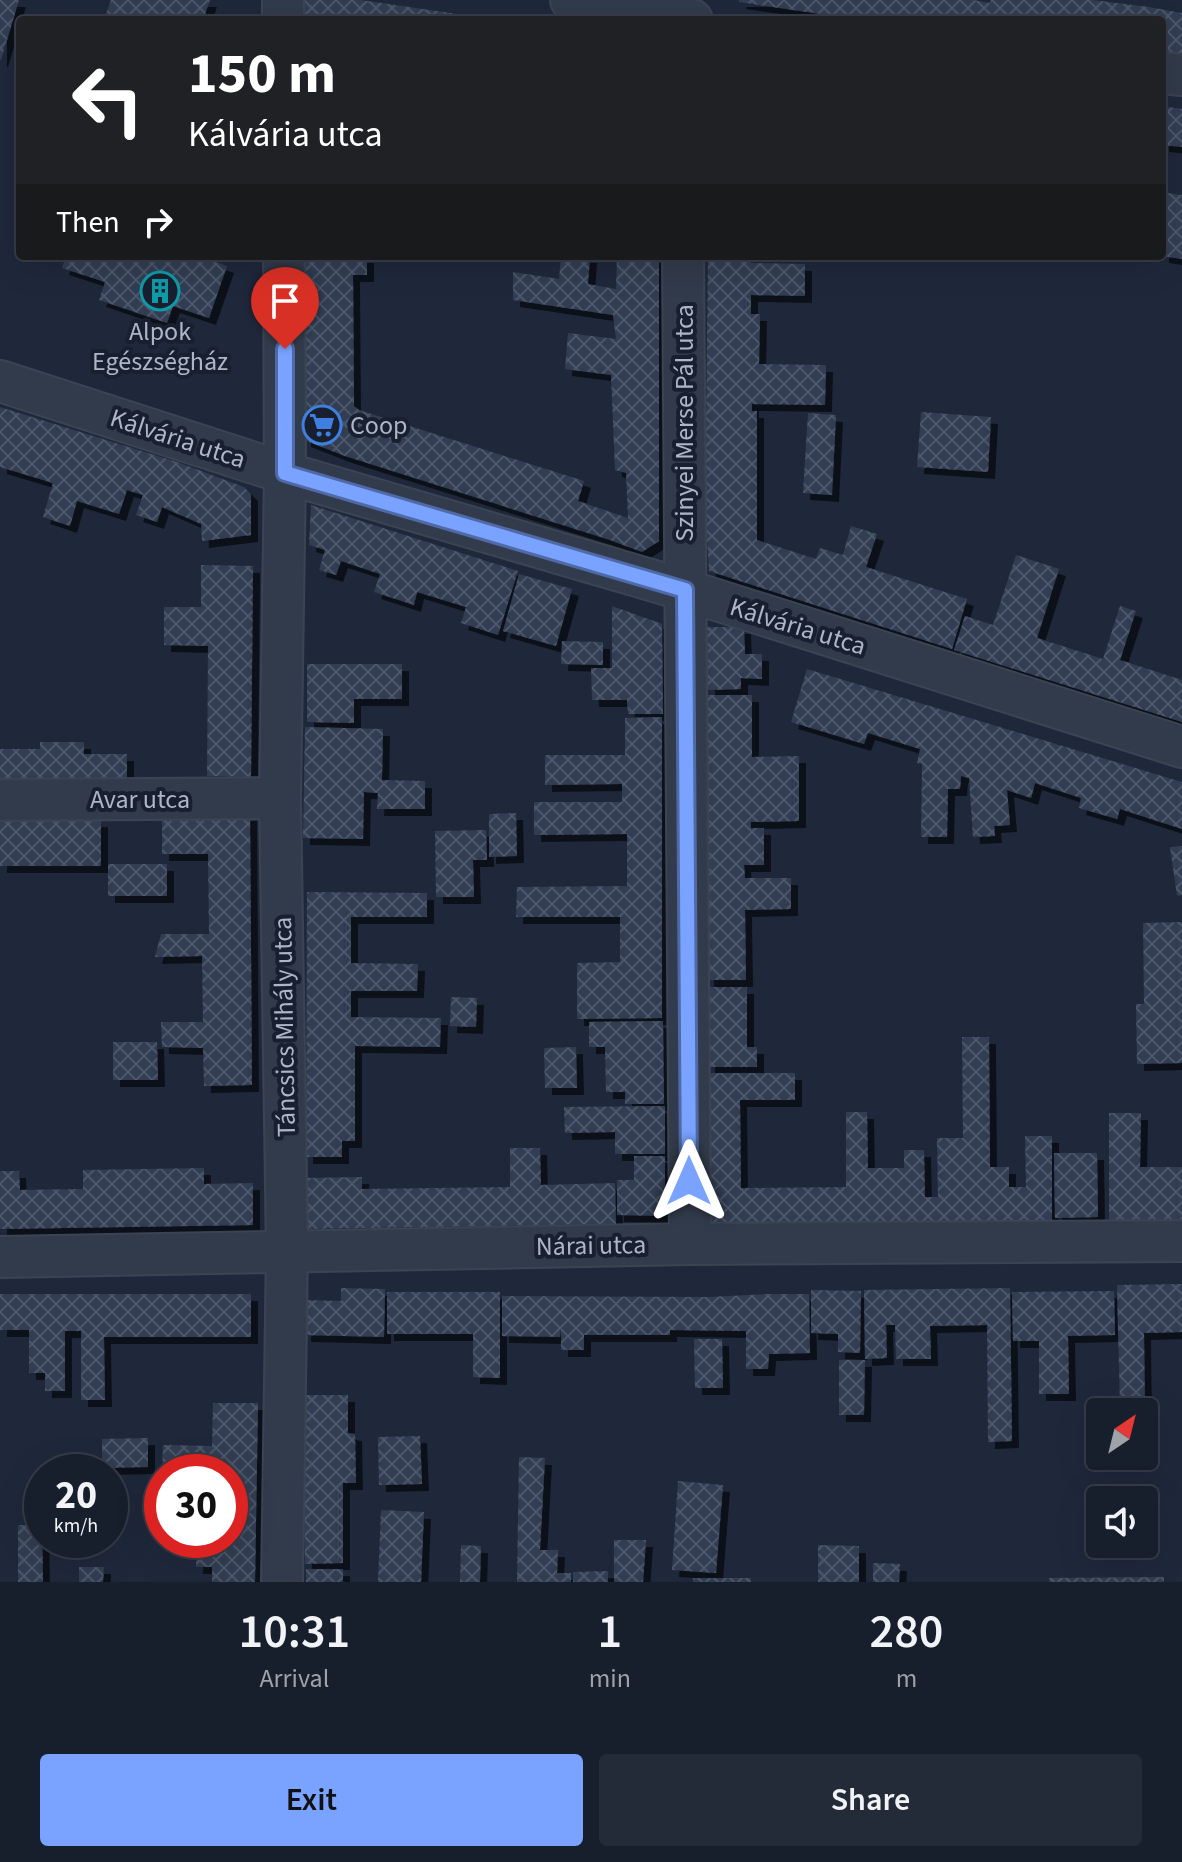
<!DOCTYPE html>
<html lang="en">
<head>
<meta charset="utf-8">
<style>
	:root { --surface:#171e2c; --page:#242b38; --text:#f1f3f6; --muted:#9ea2a9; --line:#363c48; --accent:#7aa3ff }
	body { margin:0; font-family:"Source Sans 3",sans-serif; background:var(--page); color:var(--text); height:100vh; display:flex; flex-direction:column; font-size:30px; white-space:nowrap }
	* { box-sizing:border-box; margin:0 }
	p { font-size:26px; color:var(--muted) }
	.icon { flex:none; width:44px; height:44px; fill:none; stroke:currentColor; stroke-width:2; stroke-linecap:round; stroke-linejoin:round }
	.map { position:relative; height:1582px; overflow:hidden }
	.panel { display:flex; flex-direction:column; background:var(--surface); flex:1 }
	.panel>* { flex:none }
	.banner { position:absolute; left:16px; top:16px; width:1150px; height:244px; border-radius:8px; box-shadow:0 8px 32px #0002,0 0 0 2px var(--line); background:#202124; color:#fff; overflow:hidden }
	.needle { width:52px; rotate:35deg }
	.fabs { position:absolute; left:1086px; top:1398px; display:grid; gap:16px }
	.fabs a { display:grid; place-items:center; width:72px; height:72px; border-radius:8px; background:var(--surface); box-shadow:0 8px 32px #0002,0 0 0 2px var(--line); font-size:40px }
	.speed { position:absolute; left:24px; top:1454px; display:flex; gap:16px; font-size:40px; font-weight:700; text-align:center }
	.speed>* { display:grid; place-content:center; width:104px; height:104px; border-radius:50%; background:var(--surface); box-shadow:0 8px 32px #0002,0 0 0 2px var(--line); line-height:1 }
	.speed small { font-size:20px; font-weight:400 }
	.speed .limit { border:12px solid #d22; background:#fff; color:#111 }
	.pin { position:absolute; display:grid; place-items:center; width:68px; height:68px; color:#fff; margin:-82px -34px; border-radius:50% 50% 50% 0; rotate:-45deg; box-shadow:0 0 8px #0007 }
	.pin .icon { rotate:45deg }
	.me { position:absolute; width:88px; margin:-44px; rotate:0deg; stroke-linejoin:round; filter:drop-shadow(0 0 6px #0008) }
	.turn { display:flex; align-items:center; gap:28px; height:168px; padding:0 40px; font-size:36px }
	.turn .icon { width:104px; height:104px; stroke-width:2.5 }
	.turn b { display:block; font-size:56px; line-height:68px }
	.then { display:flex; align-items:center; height:76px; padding:0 40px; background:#0003; gap:16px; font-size:30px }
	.eta { display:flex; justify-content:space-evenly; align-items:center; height:136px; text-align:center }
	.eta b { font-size:48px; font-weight:600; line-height:56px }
	.cta { display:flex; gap:16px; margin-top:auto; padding:16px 40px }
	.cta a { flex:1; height:92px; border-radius:8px; background:var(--accent); color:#111; font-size:32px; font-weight:600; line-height:92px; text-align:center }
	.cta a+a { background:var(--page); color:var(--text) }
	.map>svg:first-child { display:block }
</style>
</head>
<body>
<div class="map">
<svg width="1182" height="1582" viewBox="0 0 1182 1582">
	<defs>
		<pattern id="building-cross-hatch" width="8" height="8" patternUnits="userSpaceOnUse" patternTransform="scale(2)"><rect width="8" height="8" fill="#303c52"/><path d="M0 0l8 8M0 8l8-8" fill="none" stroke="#4b5669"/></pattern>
		<filter id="shadow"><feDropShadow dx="7" dy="7" stdDeviation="0" flood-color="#0009"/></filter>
	</defs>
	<rect width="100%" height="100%" fill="#1f283b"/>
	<path fill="url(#building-cross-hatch)" filter="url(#shadow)" d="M0,0H19L1,60H0Z
		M111,0H210L203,20H104Z
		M298,0H361L485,18V20H299Z
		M739,0H973L990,3L991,0H1093L1149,7L1182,13V63L1162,60V20H862L739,2Z
		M1162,106L1182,109V147L1162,145Z
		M1162,192L1182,195V259L1162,256Z
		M66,256H197L227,266L209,318L173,306L167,323L99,300L105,282L62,268Z
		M302,256H367V275H353L354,406L359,410L584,481L578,501L628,518L626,473L615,470L611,375L565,369L568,333L616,339L613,315L513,300V272L559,279L561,256H590L588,284L616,289L617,256H659V541L642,552L610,540L345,456L304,440Z
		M708,256H752L751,263L805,264V296L751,295V314H760L759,364L826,365L825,405L752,404V411H757V540L816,559L820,548L843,555L851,526L877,534L866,567L967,599L952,649L709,571L705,506Z
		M0,407L177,462L244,487L251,494V535L202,541L201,524L162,507L157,522L136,515L143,495L127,490L119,514L77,501L70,526L43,517L53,483L0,467Z
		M921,412L991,417L988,472L917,467Z
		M808,413L836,415L832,495L803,493Z
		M311,505L518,571L498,635L461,623L466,607L417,592L414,605L374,592L380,574L341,561L336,575L319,570L325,550L309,545Z
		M1016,555L1059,569L1037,638L1103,659L1120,606L1136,611L1120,660L1182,680V722L954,650L965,616L993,625Z
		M201,565L253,566L251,777L207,776L208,646L164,645V607H201Z
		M519,574L572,589L556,646L503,631Z
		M612,606L662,624L663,714H628L627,700H592L591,668H612Z
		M707,627H744L745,654H762V679L741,678V689L708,690Z
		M562,641L603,642V665L561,664Z
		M307,664H402V699H354V723L307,722Z
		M807,669L1182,782V829L1120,809L1117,819L1079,808L1081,798L1035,783L1031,798L1007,790L1010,825L994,826L995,836L973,837L969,778L961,776L960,789H948L947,837H921L922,764L917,763L920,749L868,733L864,744L791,722Z
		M707,695H752V757L799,756V821L751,822V828H764V865H744L745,878H791V909L745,910L746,980H707L705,757Z
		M662,717V1018L577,1019V963L620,962V917H516L517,887L627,886V834L534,835V802H622V784L545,785V755H625V718Z
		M305,727L383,729L382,780L425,781V809H377L378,793L364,792L363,839L303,838Z
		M40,742H84V754H127V778H0V749H40Z
		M516,813L517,856L489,857V814Z
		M250,814L252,1085L204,1086L203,1048L162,1047L161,1022H203L202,956L155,957L161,934H209L208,854H162V815Z
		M101,820V866H0V821Z
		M486,830L487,860H473L474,897H436L435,831Z
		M1182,846V895L1177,896L1170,847Z
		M108,864H167V896H108Z
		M307,892L427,893V917H351V963L418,964L417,991H351V1017L441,1018L440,1047L355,1046V1141H342V1157H306Z
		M1182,922V1063L1137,1064L1136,1004H1144L1143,923Z
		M707,987H747V1047H757V1067H708Z
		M451,997L477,998L476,1027L450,1026Z
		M663,1021L664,1104H625V1092H606L605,1047H589V1022Z
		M962,1037H989L990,1167H1009V1187H1026L1025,1136H1052V1221L710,1223L708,1073H795V1100H740L741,1188L846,1187V1112H867L868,1168H904V1150H924L925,1197H938L937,1138H963Z
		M113,1042H157L158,1080H113Z
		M576,1047L577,1088H545L544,1048Z
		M665,1106V1154H615V1132L565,1133L564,1107Z
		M1109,1113H1141L1140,1167H1182V1221L1109,1220Z
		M510,1148H540L541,1185L615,1183L616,1224L305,1229L304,1178L362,1177V1189L510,1187Z
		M1054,1153H1097L1098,1217L1055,1218Z
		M634,1156H665V1216L617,1215V1180H634Z
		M204,1168V1184L253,1183V1225L0,1229V1171H19L20,1190L83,1189V1170Z
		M1182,1284V1332L1144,1333L1145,1408L1120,1409L1117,1285Z
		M341,1288L385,1289L384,1337L304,1335L305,1300L341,1301Z
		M1010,1288L1012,1441L988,1442L987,1325L930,1326L931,1359H896L895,1325H886L887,1358L865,1359L864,1290Z
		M811,1290L861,1291L860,1353L838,1352V1334L811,1333Z
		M1114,1291L1115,1335L1068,1336L1069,1394H1039V1341H1013L1012,1292Z
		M387,1292H500V1378L473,1377V1334H387Z
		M0,1294H251V1337H104L105,1400H81V1331H65V1391H45V1373H29V1330H0Z
		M767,1294H809L810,1353L769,1354L768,1369H746V1331L670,1330V1335H584V1350H561V1328L560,1337L502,1336V1296L708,1297Z
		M694,1339H722L723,1388H695Z
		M839,1360H865L864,1415H839Z
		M304,1395H348V1433L355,1434L356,1483H343V1563L305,1564Z
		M213,1403H258L255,1582H212V1567H196L197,1542L230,1540V1472H162L163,1445L212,1446Z
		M420,1436L422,1484L379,1485L378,1437Z
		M148,1438V1467L102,1468V1439Z
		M519,1457L545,1458L540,1550H558L557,1573H571V1582H517Z
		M678,1481L723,1485L716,1573L672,1570Z
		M381,1510L424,1512L421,1582H378Z
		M18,1525H42L43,1582H18Z
		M614,1540H646L643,1582H614Z
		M461,1545L481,1546L480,1582H460Z
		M818,1545L859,1546V1582H818Z
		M873,1563L900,1564L899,1582H873Z
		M79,1567H104L103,1582H79Z
		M306,1569H343V1582H306Z
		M608,1571V1582H573V1572Z
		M1164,1577V1582H1049V1578Z
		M693,1578H751V1582H693Z"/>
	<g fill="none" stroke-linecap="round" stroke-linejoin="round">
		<defs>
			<path id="minor" d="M283,0V20
				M571,0L692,20
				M1162,73L1182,75
				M683,256L690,1244
				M0,381L285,473L685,590L1182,747
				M0,800L280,798
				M0,1257L690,1244L1182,1241
				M282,1582L287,1250L280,798L285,473L284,256"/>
		</defs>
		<use href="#minor" stroke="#3c4454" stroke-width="44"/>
		<use href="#minor" stroke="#323b4b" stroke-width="40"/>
	</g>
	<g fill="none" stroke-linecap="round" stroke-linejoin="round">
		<defs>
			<path id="route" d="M285,349V473L685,590L689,1181"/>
		</defs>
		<use href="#route" stroke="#4f6aa6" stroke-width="20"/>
		<use href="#route" stroke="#7aa3ff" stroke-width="14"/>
	</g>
	<defs>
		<symbol id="building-ring" viewBox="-11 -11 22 22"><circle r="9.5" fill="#18202f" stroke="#0f9aa8" stroke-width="1.5"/><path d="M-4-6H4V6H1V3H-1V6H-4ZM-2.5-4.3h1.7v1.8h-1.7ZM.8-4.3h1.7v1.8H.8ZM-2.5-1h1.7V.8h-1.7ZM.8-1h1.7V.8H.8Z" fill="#0f9aa8"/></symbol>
		<symbol id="supermarket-ring" viewBox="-11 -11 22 22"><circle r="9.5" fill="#18202f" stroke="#3f7fe0" stroke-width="1.5"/><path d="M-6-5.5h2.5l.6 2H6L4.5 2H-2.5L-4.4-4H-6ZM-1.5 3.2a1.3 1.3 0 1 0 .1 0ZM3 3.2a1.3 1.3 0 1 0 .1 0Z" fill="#3f7fe0"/></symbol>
	</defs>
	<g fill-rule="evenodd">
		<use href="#building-ring" x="138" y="269" width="44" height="44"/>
		<use href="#supermarket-ring" x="300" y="403" width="44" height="44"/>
	</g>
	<g text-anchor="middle" stroke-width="8" stroke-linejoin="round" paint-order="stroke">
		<g font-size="26" fill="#adb5c7" stroke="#18202f">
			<text x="160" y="340">Alpok<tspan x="160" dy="30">Egészségház</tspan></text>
			<text x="350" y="434" text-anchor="start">Coop</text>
		</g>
		<g font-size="26" fill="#adb5c7" stroke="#18202f">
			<text transform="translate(684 423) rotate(-90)" y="9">Szinyei Merse Pál utca</text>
			<text transform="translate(178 438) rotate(18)" y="9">Kálvária utca</text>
			<text transform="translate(798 626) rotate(17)" y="9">Kálvária utca</text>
			<text x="140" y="808">Avar utca</text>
			<text transform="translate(284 1027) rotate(-91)" y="9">Táncsics Mihály utca</text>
			<text transform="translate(591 1245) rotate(-1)" y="9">Nárai utca</text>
		</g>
	</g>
</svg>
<div class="fabs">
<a><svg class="needle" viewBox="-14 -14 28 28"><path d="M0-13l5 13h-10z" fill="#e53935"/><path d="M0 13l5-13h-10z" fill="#9ea2a9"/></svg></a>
<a><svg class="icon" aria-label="sound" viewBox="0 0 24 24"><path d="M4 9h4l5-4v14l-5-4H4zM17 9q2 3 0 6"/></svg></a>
</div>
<div class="speed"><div>20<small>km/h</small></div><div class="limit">30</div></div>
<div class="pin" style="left:285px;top:349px;background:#d93025"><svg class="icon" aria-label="arrive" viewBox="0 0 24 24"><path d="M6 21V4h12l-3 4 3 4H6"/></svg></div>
<svg class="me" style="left:689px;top:1181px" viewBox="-20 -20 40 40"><path d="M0-17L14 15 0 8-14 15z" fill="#7aa3ff" stroke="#fff" stroke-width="4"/></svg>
<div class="banner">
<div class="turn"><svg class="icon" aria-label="left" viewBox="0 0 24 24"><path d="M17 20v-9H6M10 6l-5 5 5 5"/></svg><div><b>150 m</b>Kálvária utca</div></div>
<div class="then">Then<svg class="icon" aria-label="right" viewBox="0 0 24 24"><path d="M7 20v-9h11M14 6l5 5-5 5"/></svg></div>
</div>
</div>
<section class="panel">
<div class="eta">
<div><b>10:31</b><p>Arrival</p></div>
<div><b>1</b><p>min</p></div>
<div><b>280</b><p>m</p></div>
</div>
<div class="cta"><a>Exit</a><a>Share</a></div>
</section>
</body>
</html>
